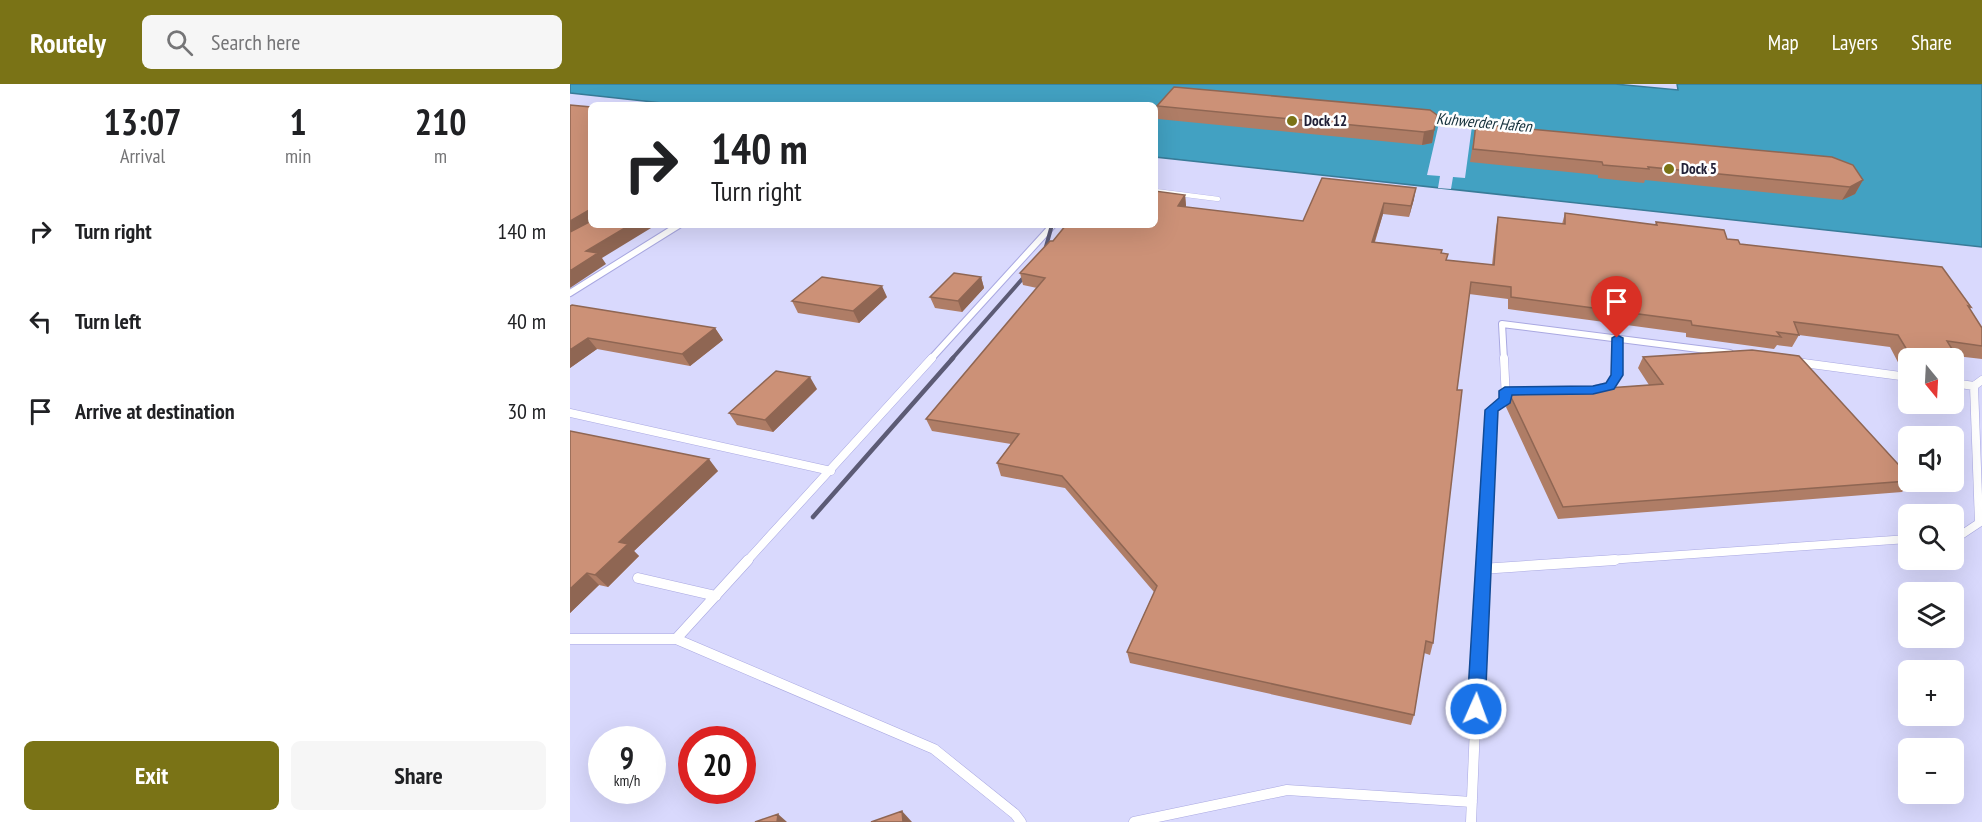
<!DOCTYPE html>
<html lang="en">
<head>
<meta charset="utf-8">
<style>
	:root { --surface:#fff; --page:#f6f6f6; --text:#202124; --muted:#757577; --accent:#7a7316 }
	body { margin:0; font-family:"PT Sans Narrow",sans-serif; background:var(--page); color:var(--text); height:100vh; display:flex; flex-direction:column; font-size:22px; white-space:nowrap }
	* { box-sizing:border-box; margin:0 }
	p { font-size:20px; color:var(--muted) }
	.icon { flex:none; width:33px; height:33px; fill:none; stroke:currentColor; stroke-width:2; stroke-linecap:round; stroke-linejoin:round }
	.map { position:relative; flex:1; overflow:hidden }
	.details { display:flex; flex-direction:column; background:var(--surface); width:570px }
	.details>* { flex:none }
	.guide { position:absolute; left:18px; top:18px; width:570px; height:126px; border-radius:9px; box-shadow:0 6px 24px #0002; background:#fff; color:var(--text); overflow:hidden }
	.needle { width:39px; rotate:162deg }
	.tools { position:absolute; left:1328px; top:264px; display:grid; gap:12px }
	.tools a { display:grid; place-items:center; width:66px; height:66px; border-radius:9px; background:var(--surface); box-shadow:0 6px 24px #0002; font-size:30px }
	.speed { position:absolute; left:18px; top:642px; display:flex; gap:12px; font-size:30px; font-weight:700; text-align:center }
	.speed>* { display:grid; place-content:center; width:78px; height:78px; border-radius:50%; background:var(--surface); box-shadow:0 6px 24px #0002; line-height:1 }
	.speed small { font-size:15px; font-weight:400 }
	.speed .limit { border:9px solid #d22; background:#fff; color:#111 }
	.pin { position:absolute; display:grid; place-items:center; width:51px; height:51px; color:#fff; margin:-62px -26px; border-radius:50% 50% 50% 0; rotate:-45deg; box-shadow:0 0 6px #0007 }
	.pin .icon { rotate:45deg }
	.me { position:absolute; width:66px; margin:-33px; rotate:2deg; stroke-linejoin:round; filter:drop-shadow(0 0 4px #0008) }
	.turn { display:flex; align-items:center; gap:21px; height:126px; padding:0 24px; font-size:27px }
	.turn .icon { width:78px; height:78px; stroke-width:2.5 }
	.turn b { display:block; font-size:42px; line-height:51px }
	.eta { display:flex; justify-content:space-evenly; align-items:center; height:102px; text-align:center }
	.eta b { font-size:36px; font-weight:600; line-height:42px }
	.button { display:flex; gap:12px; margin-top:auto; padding:12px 24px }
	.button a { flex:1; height:69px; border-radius:9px; background:var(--accent); color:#fff; font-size:24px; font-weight:600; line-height:69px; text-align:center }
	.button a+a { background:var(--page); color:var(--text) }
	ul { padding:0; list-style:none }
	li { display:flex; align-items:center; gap:18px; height:90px; padding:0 24px }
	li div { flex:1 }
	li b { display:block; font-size:22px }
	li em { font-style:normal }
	header { display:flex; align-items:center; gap:36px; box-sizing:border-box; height:84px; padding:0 30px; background:var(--accent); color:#fff }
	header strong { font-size:28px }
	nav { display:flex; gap:33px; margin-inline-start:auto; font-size:21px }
	.search { width:420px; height:54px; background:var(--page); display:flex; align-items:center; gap:15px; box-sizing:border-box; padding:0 21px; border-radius:9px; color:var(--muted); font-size:22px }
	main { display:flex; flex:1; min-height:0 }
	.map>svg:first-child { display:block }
</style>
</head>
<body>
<header>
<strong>Routely</strong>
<div class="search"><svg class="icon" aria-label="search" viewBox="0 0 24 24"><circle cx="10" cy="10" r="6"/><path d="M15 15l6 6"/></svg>Search here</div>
<nav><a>Map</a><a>Layers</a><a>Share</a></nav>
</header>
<main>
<section class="details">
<div class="eta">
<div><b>13:07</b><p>Arrival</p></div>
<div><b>1</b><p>min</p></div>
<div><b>210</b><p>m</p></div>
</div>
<ul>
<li><svg class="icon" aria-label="right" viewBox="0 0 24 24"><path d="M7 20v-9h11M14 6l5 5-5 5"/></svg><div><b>Turn right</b></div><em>140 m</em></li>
<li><svg class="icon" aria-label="left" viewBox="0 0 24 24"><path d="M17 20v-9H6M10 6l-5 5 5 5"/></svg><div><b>Turn left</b></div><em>40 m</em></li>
<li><svg class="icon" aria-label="arrive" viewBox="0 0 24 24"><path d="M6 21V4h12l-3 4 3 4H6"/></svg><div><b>Arrive at destination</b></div><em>30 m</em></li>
</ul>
<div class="button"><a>Exit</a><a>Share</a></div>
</section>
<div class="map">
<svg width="1412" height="738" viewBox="0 0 1412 738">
	<rect width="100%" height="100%" fill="#d9d9fd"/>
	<path fill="#42a1c2" stroke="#387b98" stroke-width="1.5" d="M0,0H1045L1108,6L1107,0H1412V163L585,73V21H111L0,9Z"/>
	<path fill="#d9d9fd" d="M869,39L902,42L895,94L883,93L881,105L868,104L870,92L857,91Z"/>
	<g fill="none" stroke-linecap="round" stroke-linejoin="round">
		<defs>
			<path id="lane-far3" d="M585,107L648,115"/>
			<path id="lane-far2" d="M0,209L109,141
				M1047,254V276
				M360,276L483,141
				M934,276L932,240L1160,269"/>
			<path id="lane-far1" d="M1226,278L1338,293
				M1383,299L1404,302
				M935,307L1023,306L1040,302L1047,291V274
				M0,329L261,387
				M1383,452L1391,451L1409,439L1404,302L1412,296
				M177,477L362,274
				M911,477L921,326L936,316L934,274
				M1024,477L1338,455"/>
			<path id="lane" d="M911,485L1045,476
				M68,494L146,512
				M0,555H106L364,665L445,730L451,738
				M106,555L178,476
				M564,738L717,706L902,718
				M901,738L912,476"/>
		</defs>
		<use href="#lane-far3" stroke="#a9a8e1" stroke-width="5"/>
		<use href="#lane-far2" stroke="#a9a8e1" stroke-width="8"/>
		<use href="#lane-far1" stroke="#a9a8e1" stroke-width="9"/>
		<use href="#lane" stroke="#a9a8e1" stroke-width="11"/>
		<use href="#lane-far3" stroke="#fff" stroke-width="4.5"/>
		<use href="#lane-far2" stroke="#fff" stroke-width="6"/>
		<use href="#lane-far1" stroke="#fff" stroke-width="8"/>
		<use href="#lane" stroke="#fff" stroke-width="10"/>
		<path stroke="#5c5b75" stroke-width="4" d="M381,276L461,185L475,166L482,141"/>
		<path stroke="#5c5b75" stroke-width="4.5" d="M243,433L383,274"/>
	</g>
	<path fill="#af7d66" d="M587,22L867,31L862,59L852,61L588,35Z
		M906,40L1293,96L1285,110L1272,116L1075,96L1074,99L1028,94V91L900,78Z
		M752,94L844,115L839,133L813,130L805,158L871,169L877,176L922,181L926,144L928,133L992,140L995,129L1085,141L1086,138L1157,155L1170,160L1401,223L1400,225L1412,244V275L1386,272L1390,278L1383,286V274H1338V285L1331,284L1320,263L1229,251L1222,263L1207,261L1204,265L1116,253V249L938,225V215L899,210L887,306L863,559L860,571L854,569L844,631L841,641L560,579L557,568L584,508L495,404L431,392L427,379L441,360L362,347L356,335L467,204L453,201L450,189L483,157L615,111L616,122L615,123L733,137Z
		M411,193L414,204L392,228L365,224L360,213Z
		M317,213L289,239L228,229L222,217Z
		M0,222L145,244L153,256L120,282L27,265L0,284Z
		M1073,273L1338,391V398H1341L1332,408L988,435L936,323L940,311L1079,301L1068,284Z
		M247,305L203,348L167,341L159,329Z
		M0,347L148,387L64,467L69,472L38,503L29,501L0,529Z"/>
	<path fill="#8f6653" d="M867,31L862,59L852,61L854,48Z
		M1293,96L1285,110L1272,116L1280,103Z
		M846,104L844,115L839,133L841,122Z
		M615,111L616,122L609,134L608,122Z
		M814,119L813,130L801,169L802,158Z
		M21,125V140L0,152V137Z
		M60,141H86L32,174L36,180L0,204V187L16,167Z
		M411,193L414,204L392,228L388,217Z
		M312,202L317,213L289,239L283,227Z
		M145,244L153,256L120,282L112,270Z
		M18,254L27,265L0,284V266Z
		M240,293L247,305L203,348L195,336Z
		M139,375L148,387L64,467L69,472L38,503L25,491L49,458Z
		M17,489L29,501L0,529V505Z
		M332,727L342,738H333Z
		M208,730L217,738H207Z"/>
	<path fill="#cc9177" stroke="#8f6653" stroke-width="1.5" d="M604,3L860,26L867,31L864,46L854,48L587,22Z
		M0,21L21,23V125L0,137Z
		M906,40L1262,73L1283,81L1293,96L1280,103L1078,83L1079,85L1033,81L1032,78L903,65Z
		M752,94L846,104L841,122L814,119L802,158L872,166L871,169L878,170L876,176L924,181L928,133L995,140V129L1087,141L1086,138L1154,146L1157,155L1168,156L1170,160L1372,183L1401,223L1398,222L1412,244V262L1377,257L1390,278L1383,277V274H1364L1340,271L1328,251L1224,238L1229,251L1207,248L1211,253L1122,241L1121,237L941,213V203L901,198L887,306H892L863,559L856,557L844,631L557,568L587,502L492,392L427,379L449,350L356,335L475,194L450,189L480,157H483L496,141H585V107L615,111L608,122L733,137Z
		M21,137V141H60L16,167L28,169L0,187V148Z
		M384,189L411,193L388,217L360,213Z
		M252,193L312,202L283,227L222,217Z
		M2,221L145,244L112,270L18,254L0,266V222Z
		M1182,266L1229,272L1338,391V397L993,423L940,311L1093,300L1073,273Z
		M206,287L240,293L195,336L159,329Z
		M0,347L139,375L49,458L58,460L25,491L17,489L0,505Z
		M332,727L333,738H301Z
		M208,730L207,738H185Z"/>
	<path fill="#1a73e8" stroke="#114b97" stroke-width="1.5" d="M1047,251L1053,254V291L1044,305L1023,310L942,311L940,319L928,327L915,625L912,631L906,633L899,631L897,625L915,326L929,314V307L935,303L1023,302L1036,299L1041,291L1042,254Z"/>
	<g fill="#7a7316" stroke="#fefefe" stroke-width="2">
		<circle cx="722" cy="37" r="6"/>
		<circle cx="1099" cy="85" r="6"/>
	</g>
	<g text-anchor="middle" stroke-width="5" stroke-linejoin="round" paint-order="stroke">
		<g font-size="15" font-weight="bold" fill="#222137" stroke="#fefefe" text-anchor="start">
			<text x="734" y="42">Dock 12</text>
			<text x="1111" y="90">Dock 5</text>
		</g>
		<g font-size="16" font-style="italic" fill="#15313c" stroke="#fefefe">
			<text transform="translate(914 38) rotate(5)" y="6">Kuhwerder Hafen</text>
		</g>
	</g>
</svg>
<div class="tools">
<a><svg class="needle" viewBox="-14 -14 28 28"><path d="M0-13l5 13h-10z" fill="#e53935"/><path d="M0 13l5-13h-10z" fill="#757577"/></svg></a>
<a><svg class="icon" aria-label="sound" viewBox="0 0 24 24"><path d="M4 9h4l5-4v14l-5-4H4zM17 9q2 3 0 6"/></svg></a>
<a><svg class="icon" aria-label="search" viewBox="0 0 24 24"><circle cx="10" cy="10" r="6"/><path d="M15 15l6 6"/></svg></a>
<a><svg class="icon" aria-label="layers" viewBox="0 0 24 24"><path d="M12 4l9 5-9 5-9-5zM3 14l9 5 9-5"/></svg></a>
<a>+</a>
<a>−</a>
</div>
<div class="speed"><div>9<small>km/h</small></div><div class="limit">20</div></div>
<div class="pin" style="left:1047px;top:254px;background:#d93025"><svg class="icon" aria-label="arrive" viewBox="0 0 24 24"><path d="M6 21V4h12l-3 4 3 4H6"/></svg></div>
<svg class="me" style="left:906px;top:625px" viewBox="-20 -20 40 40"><circle r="17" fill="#1a73e8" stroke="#fff" stroke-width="3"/><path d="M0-11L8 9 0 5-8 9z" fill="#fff"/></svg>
<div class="guide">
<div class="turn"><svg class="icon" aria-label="right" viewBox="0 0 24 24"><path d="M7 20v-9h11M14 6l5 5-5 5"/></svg><div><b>140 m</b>Turn right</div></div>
</div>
</div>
</main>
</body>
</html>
